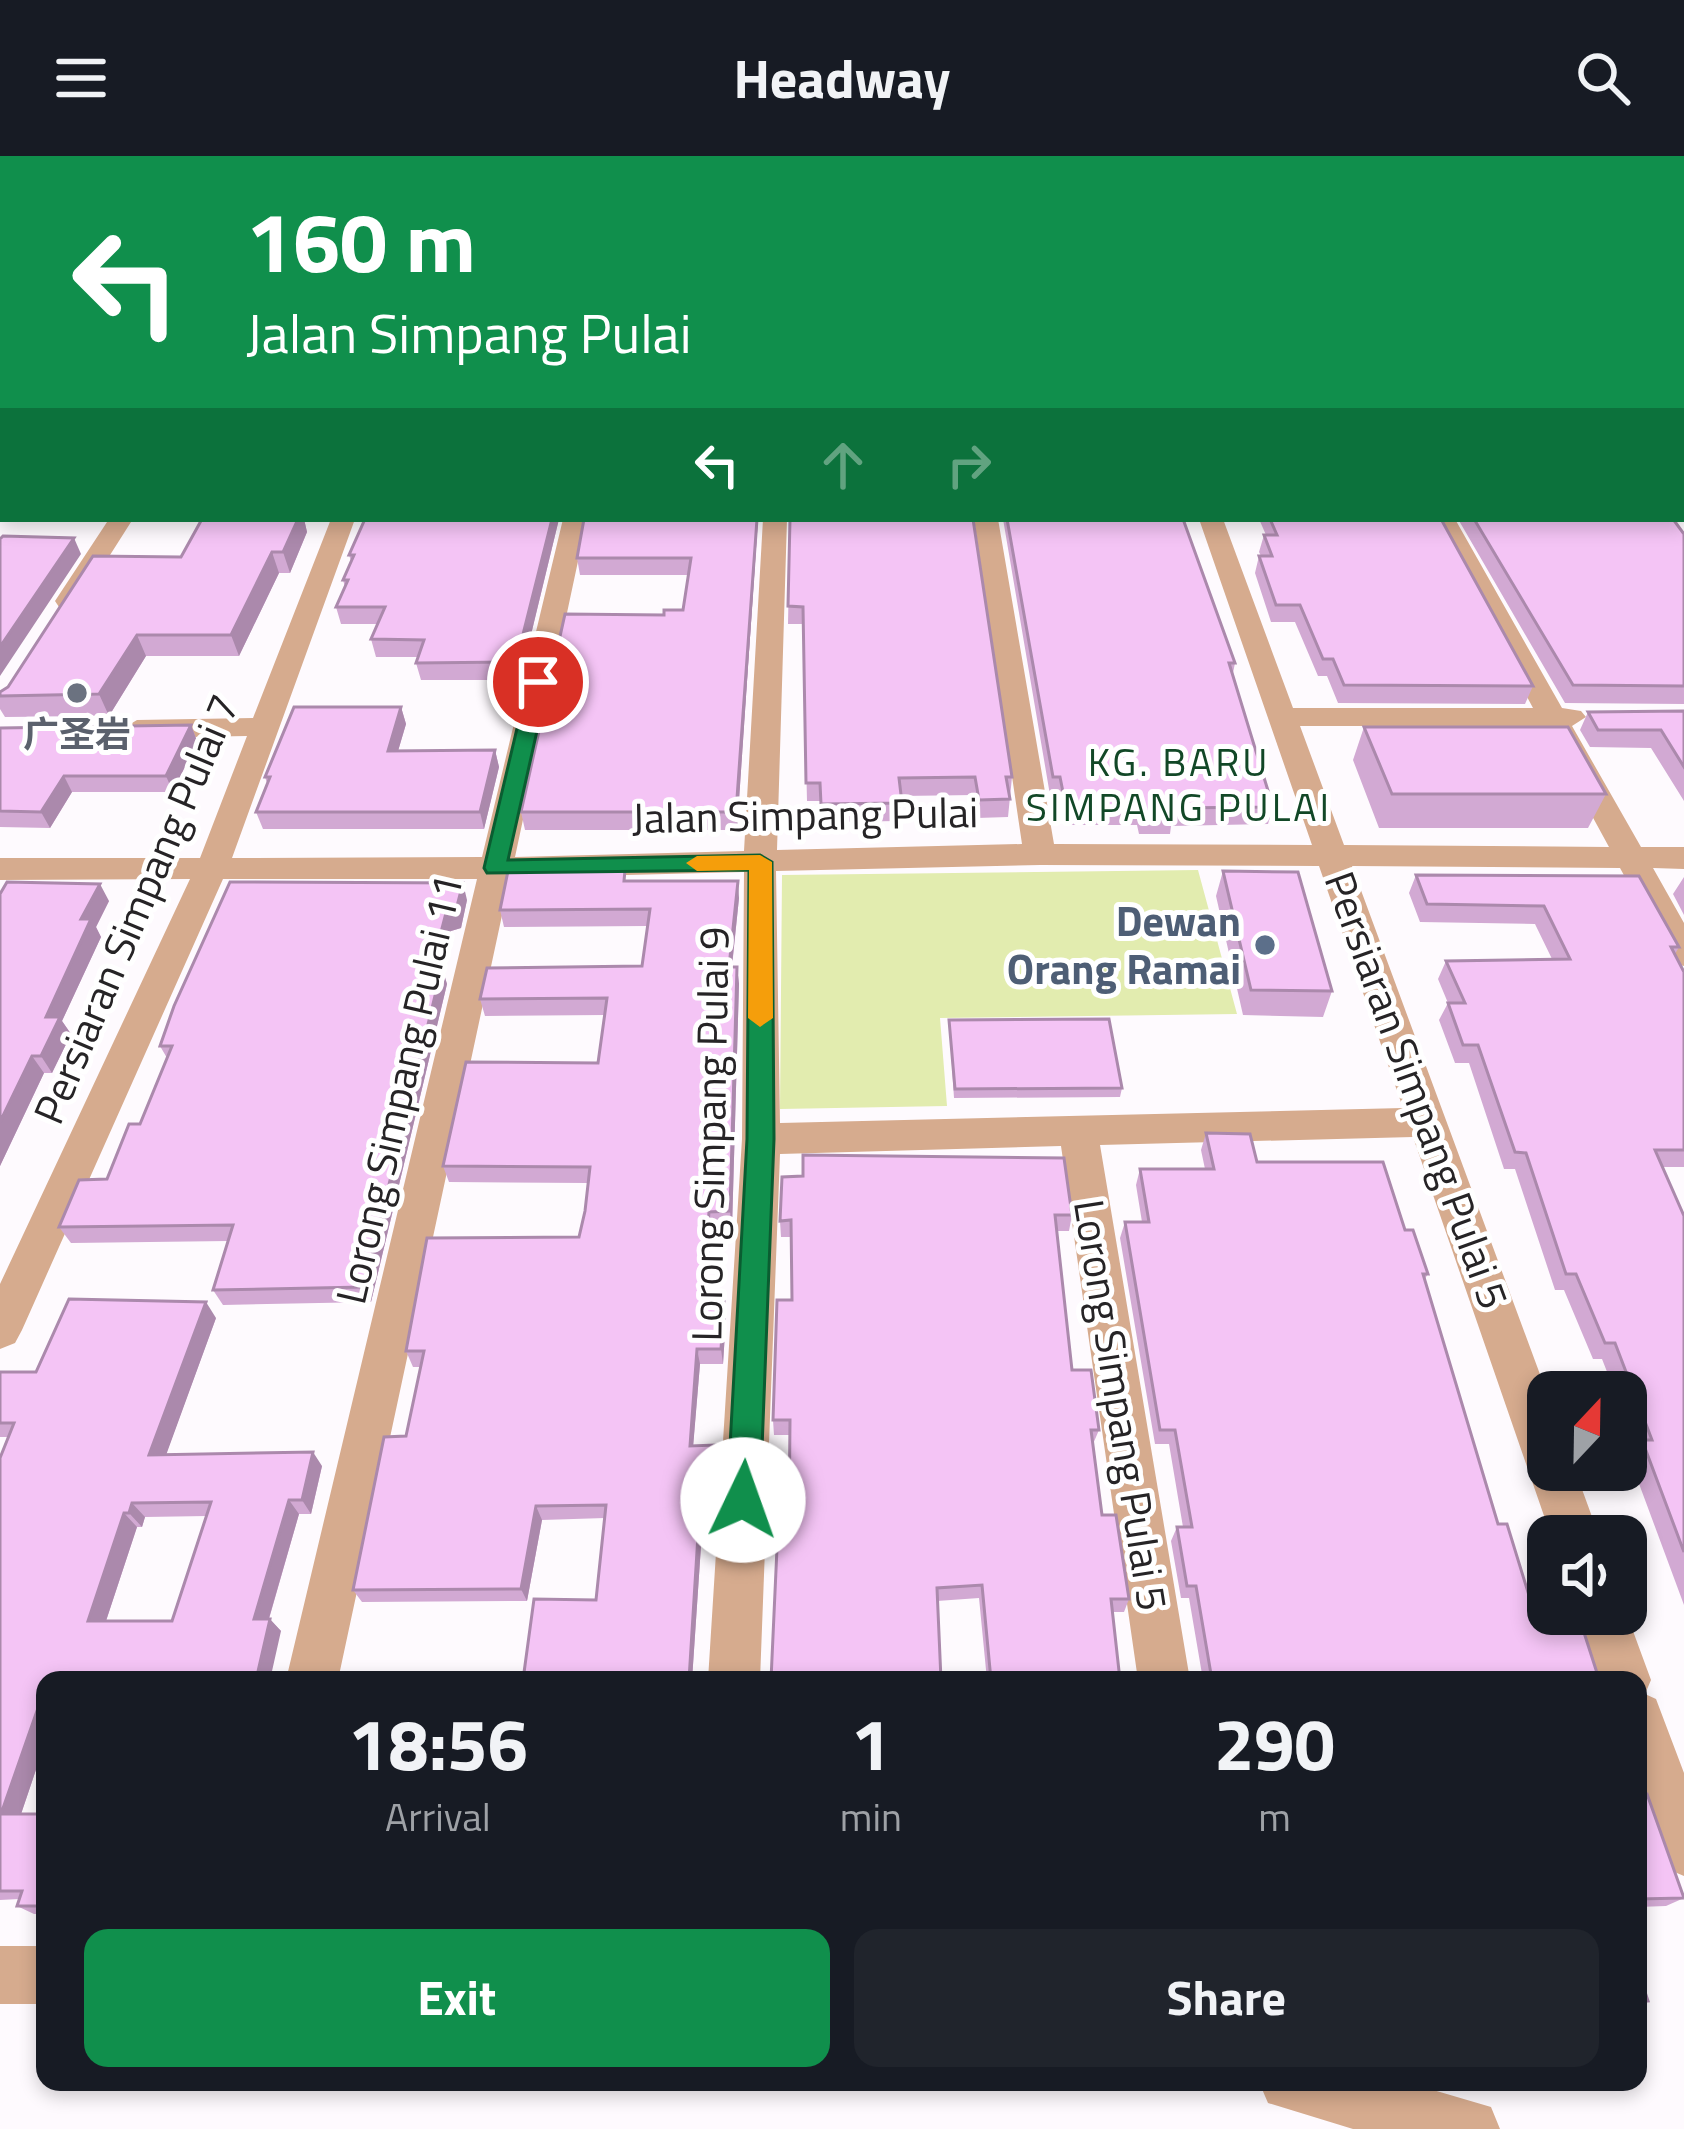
<!DOCTYPE html>
<html lang="en">
<head>
<meta charset="utf-8">
<style>
	:root { --surface:#171b24; --page:#20242c; --text:#f1f3f6; --muted:#9ea1a6; --accent:#108f4c }
	body { margin:0; font-family:"Titillium Web","Noto Sans SC",sans-serif; background:var(--page); color:var(--text); height:100vh; display:flex; flex-direction:column; font-size:45px; white-space:nowrap }
	* { box-sizing:border-box; margin:0 }
	p { font-size:39px; color:var(--muted) }
	.icon { flex:none; width:66px; height:66px; fill:none; stroke:currentColor; stroke-width:2; stroke-linecap:round; stroke-linejoin:round }
	.map { position:relative; flex:1; overflow:hidden }
	.drawer { position:absolute; left:36px; top:1515px; width:1611px; height:420px; display:flex; flex-direction:column; background:var(--surface); border-radius:24px; box-shadow:0 6px 18px #0003 }
	.drawer>* { flex:none }
	.hud { position:absolute; left:0px; top:0px; width:1686px; height:366px; box-shadow:0 6px 18px #0003; background:#108f4c; color:#fff; overflow:hidden }
	.needle { width:78px; rotate:22deg }
	.tools { position:absolute; left:1527px; top:1215px; display:grid; gap:24px }
	.tools a { display:grid; place-items:center; width:120px; height:120px; border-radius:24px; background:var(--surface); box-shadow:0 6px 18px #0003; font-size:60px }
	.pin { position:absolute; display:grid; place-items:center; width:102px; height:102px; color:#fff; margin:-51px; border:6px solid #fff; border-radius:50%; box-shadow:0 3px 12px #0007 }
	.me { position:absolute; width:132px; margin:-66px; rotate:3deg; stroke-linejoin:round; filter:drop-shadow(0 0 9px #0008) }
	.turn { display:flex; align-items:center; gap:42px; height:252px; padding:0 48px; font-size:54px }
	.turn .icon { width:156px; height:156px; stroke-width:2.5 }
	.turn b { display:block; font-size:84px; line-height:102px }
	.lanes { display:flex; align-items:center; height:114px; padding:0 48px; background:#0003; justify-content:center; gap:60px; direction:ltr }
	.lanes .off { opacity:.35 }
	.eta { display:flex; justify-content:space-evenly; align-items:center; height:204px; text-align:center }
	.eta b { font-size:72px; font-weight:700; line-height:84px }
	.cta { display:flex; gap:24px; margin-top:auto; padding:24px 48px }
	.cta a { flex:1; height:138px; border-radius:24px; background:var(--accent); color:#fff; font-size:48px; font-weight:700; line-height:138px; text-align:center }
	.cta a+a { background:var(--page); color:var(--text) }
	header { display:flex; justify-content:space-between; align-items:center; height:156px; padding:0 48px; background:var(--surface); font-size:54px; font-weight:700 }
	.map>svg:first-child { display:block }
</style>
</head>
<body>
<header><svg class="icon" aria-label="menu" viewBox="0 0 24 24"><path d="M4 6h16M4 12h16M4 18h16"/></svg>Headway<svg class="icon" aria-label="search" viewBox="0 0 24 24"><circle cx="10" cy="10" r="6"/><path d="M15 15l6 6"/></svg></header>
<div class="map">
<svg width="1684" height="1973" viewBox="0 0 1684 1973">
	<rect width="100%" height="100%" fill="#fefafe"/>
	<path fill="#e2ecaf" d="M1198,714L1237,858L940,862L947,950L780,953L782,719Z"/>
	<g fill="none" stroke-linecap="round" stroke-linejoin="round">
		<path fill="#d6ab8e" fill-rule="evenodd" d="M75,0H91L92,3H76Z
			M778,0H795L797,3H780Z
			M1161,0H1179L1181,3H1163Z
			M1239,0H1257L1259,3H1241Z
			M1369,0H1387L1389,3H1371Z
			M0,94H3V106H0Z
			M0,184H3L0,204Z
			M1683,226L1684,227V241L1683,240Z
			M1683,350H1684V366L1674,363H1683Z
			M109,363L131,366L77,451H59L55,445Z
			M331,363H355L232,702L482,701L563,363H587L515,701L744,695L763,363H787L777,694L1022,688L974,363H998L1054,688L1312,689L1199,363H1223L1293,552H1533L1431,363H1455L1562,552L1581,555L1586,561L1572,570L1641,691H1684V713L1653,712L1684,767V810L1672,807L1620,712L1352,710L1548,1240V1314H1575L1599,1380H1551L1413,981L1100,989L1190,1524H1138L1061,990L780,998L760,1524H708L742,983L744,716L510,722L338,1524H286L477,723H223L22,1174L15,1187L0,1193V1128L190,723L0,724V702H200L247,580L137,582L122,573L137,564L253,562ZM1300,570H1543L1609,691L1344,689ZM1040,709L1319,710L1403,952L780,967L776,715Z
			M1626,1456L1651,1524L1645,1538L1656,1543L1684,1617V1720L1665,1712L1638,1638V1524H1599L1577,1458Z
			M0,1790H45V1848H0Z
			M1259,1926H1406L1491,1951L1500,1973H1353L1268,1947Z"/>
	</g>
	<path fill="#d2a9d3" fill-rule="evenodd" d="M1276,0H1342L1346,3H1279Z
		M1461,0H1684V147L1683,3H1464Z
		M202,363H304L307,376L290,417H279L239,500H146L109,560L5,561L0,553V536L181,401Z
		M559,363L520,524H421L416,507L418,501H376L371,483L377,468H341L336,451L345,431L343,424L351,405L349,399Z
		M758,363L737,674H525L521,656L664,459L683,454L688,419H580L577,402Z
		M790,363L1012,621L1008,661L977,662L974,639L901,640V665L821,666V645H807L803,468H788Z
		M1003,363H1183L1235,507L1233,517L1273,651L1268,668L1171,670L1170,678H1139L1137,669H1063L1058,639H1050Z
		M1259,363H1441L1533,530L1525,548L1338,547L1327,520H1318L1295,466H1271L1255,417L1259,400H1261L1259,396L1264,379H1266Z
		M1458,363H1673L1684,378V548L1565,547Z
		M401,551L406,568L398,595L495,594L499,611L484,673H263L256,656L267,627L265,621Z
		M1684,555V645L1651,592L1590,591L1580,574L1588,556Z
		M191,569L197,585L173,636H72L50,672L0,671V572Z
		M1364,571L1606,638L1588,672H1379L1353,604Z
		M1223,715L1332,835L1323,861L1243,859L1216,740Z
		M1416,719L1639,720L1679,791L1675,798L1684,816V1011H1662L1684,1060V1449L1628,1298L1635,1291L1626,1267V1236H1615L1602,1203H1593L1564,1134H1555L1515,1013H1504L1469,907H1455L1439,864L1448,847L1438,823L1446,805L1552,803L1535,768L1420,766L1409,737Z
		M1684,721V759L1673,738Z
		M627,725L739,742L732,811H737L739,828L732,1072H711L706,1145L726,1161L723,1208H700L693,1290L715,1289L717,1303L714,1360H703L692,1524H523L596,1444L605,1362L542,1364L527,1445L362,1446L353,1434L406,1280L421,1211H413L406,1195L579,1081L585,1055L588,1027L449,1026L443,1010L598,907L605,859L485,860L480,843L642,810L647,770L504,771L500,754Z
		M0,738L109,745L96,771L101,781L62,865L71,878L52,917H44L0,1010Z
		M467,744L461,772L451,775L441,811L447,828L371,1146L223,1149L213,1134L228,1085L71,1087L59,1071L107,1023L140,968L167,902L160,890Z
		M949,864L1122,932L1120,941L954,942Z
		M1206,977L1257,1006L1405,1074L1428,1118L1424,1124L1498,1368L1535,1459L1598,1520L1592,1524H1203L1189,1442H1181L1171,1385L1177,1371H1183L1169,1288H1155L1120,1082L1125,1066H1142L1136,1029L1140,1013H1205L1201,994Z
		M1072,1059L1069,1075H1057L1072,1214L1099,1274L1093,1288L1102,1359L1129,1443L1124,1456H1113L1120,1524H987L979,1442L937,1445L789,1370L790,1279H774L773,1264L792,1144V1081H781L780,1065Z
		M216,1162L166,1298L322,1310L311,1358H299L269,1463L281,1475L45,1524V1587L21,1658H45V1758H34L17,1750L19,1743L0,1744V1302L8,1281H0V1216H36ZM207,1360L172,1465H106L137,1371H142L145,1361Z
		M1638,1638L1684,1742L1666,1750L1638,1751Z"/>
	<path fill="#ab89ac" d="M109,0H139L140,2L110,3Z
		M293,363H304L307,376L290,417L283,396Z
		M552,363H559L520,524L516,506Z
		M757,363H758L737,674L736,656Z
		M74,382L81,398L0,520V491Z
		M272,396L279,417L239,500L231,479Z
		M137,479L146,500L109,560L99,538Z
		M401,551L406,568L393,612L388,595Z
		M191,569L197,585L173,636L166,620Z
		M495,594L499,611L484,673L480,656Z
		M64,620L72,636L50,672L41,656Z
		M738,725L739,742L730,828L729,811Z
		M463,727L467,744L461,772L451,775L437,828L432,811L446,757Z
		M100,728L109,745L96,771L101,781L62,865L71,878L52,917L41,900L46,861L81,763Z
		M442,811L447,828L371,1146L364,1131Z
		M737,811L739,828L732,1072L730,1055Z
		M32,900L44,917L0,1010V966Z
		M709,1056L711,1072L705,1161L702,1145Z
		M724,1145L726,1161L723,1208L721,1193Z
		M206,1146L216,1162L161,1313L149,1299Z
		M697,1193L700,1208L692,1304L690,1290Z
		M715,1289L717,1303L714,1360L711,1347Z
		M313,1296L322,1310L311,1358L302,1344Z
		M289,1344L299,1358L265,1476L254,1463Z
		M132,1347L145,1361L142,1371L129,1357Z
		M700,1347L703,1360L692,1524H689Z
		M536,1350L542,1364L527,1445L521,1433Z
		M124,1357L137,1371L102,1477L88,1465Z
		M270,1463L281,1475L270,1524H256Z
		M45,1532V1587L18,1667L1,1658Z"/>
	<path fill="#f4c4f5" stroke="#ab89ac" stroke-width="3" fill-rule="evenodd" d="M0,0H52L53,3H3V69H0Z
		M308,0H774L776,3H308Z
		M839,0H1168L1172,3H799Z
		M1295,0H1342L1346,3H1299Z
		M1480,0H1684V126L1683,3H1484Z
		M202,363H298L283,396H272L231,479H137L99,538L0,540V536L8,531L93,400L181,401Z
		M365,363H552L516,506L416,507L424,484L371,483L385,451H336L348,424H343L354,399H349Z
		M584,363H757L736,656H521L565,458L664,459V454H683L691,402H577Z
		M790,363H973L1012,621H1006L1010,643L979,644L975,621L899,622L902,647L821,648L820,627H806L803,451L788,450Z
		M1007,363H1183L1235,507H1229L1273,651L1171,652L1174,661H1143L1141,651H1066L1060,621H1053Z
		M1270,363H1441L1533,530L1344,529L1333,503H1323L1300,449H1276L1259,400H1272L1264,379H1277Z
		M1474,363H1673L1684,378V530L1573,529Z
		M3,380L74,382L0,491V383Z
		M294,551H401L388,595L495,594L480,656H256L270,621H265Z
		M1684,555V611L1661,574H1598L1588,556Z
		M191,569L166,620H64L41,656L0,655V572Z
		M1364,571H1568L1606,638H1392Z
		M625,714L624,725H738L729,811H737L730,1055L709,1056L702,1145H724L721,1193H697L690,1290L715,1289L711,1347H700L689,1524H523L534,1443L596,1444L606,1349L536,1350L521,1433L353,1434L384,1281L406,1280L424,1195H406L427,1082L579,1081L585,1055L590,1011L443,1010L466,906L598,907L607,842L480,843L487,812L642,810L650,753L500,754L508,715Z
		M1223,715L1298,716L1332,835L1251,834Z
		M1416,719L1639,720L1679,791H1671L1684,816V994H1655L1684,1060V1396L1642,1284H1652L1615,1187H1605L1576,1118H1566L1526,997L1515,996L1478,889H1463L1448,847H1465L1446,805L1570,803L1544,750L1427,748Z
		M7,726L100,728L81,763H91L46,861H60L41,900H32L0,966V738Z
		M230,726L463,727L456,754L446,757L432,811H442L364,1131L213,1134L233,1069L59,1071L79,1024L107,1023L129,968H140L172,890H160L174,850Z
		M1109,863L1122,932L955,933L949,864Z
		M1206,977L1250,978L1257,1006H1383L1405,1074H1413L1428,1118H1423L1498,1368H1507L1535,1459L1579,1461L1598,1520L1572,1519L1574,1524H1212L1196,1430H1187L1177,1371H1192L1175,1274H1160L1125,1066H1149L1140,1013H1214Z
		M803,999L1064,1002L1072,1059H1055L1072,1214H1091L1099,1274H1091L1102,1359H1116L1129,1443H1111L1120,1524H991L982,1429L937,1432L941,1524H771L778,1370H789L790,1264H773L777,1144H792L791,1064L780,1065L782,1021L803,1020Z
		M69,1143L206,1146L149,1299L313,1296L302,1344H289L254,1463H270L256,1524H45V1532L1,1658H45V1750H17L22,1735H0V1302L14,1267H0V1216H36ZM211,1346L172,1465H88L124,1357H129L132,1347Z
		M1638,1638H1647L1684,1742L1638,1743Z
		M1638,1815L1648,1845L1638,1846Z"/>
	<path fill="#108f4c" stroke="#0a5d31" stroke-width="3" d="M538,520L548,526L508,704L760,699L772,706L774,983L760,1344L755,1355L743,1359L731,1355L727,1344L747,983L749,714L487,717L484,712L528,526Z"/>
	<path fill="#f59e0b" d="M760,699L772,706L773,862L760,871L748,862L749,714L697,715L686,707L697,700Z"/>
	<circle fill="#6b7280" stroke="#fff" stroke-width="4.5" cx="77" cy="537" r="12"/>
	<circle fill="#5c6f8a" stroke="#fff" stroke-width="4.5" cx="1265" cy="789" r="12"/>
	<g text-anchor="middle" stroke-width="10" stroke-linejoin="round" paint-order="stroke">
		<g font-size="36" font-weight="bold" fill="#5b616d" stroke="#fff">
			<text x="77" y="591">广圣岩</text>
		</g>
		<g font-size="39" letter-spacing="3" fill="#124827" stroke="#fff">
			<text x="1179" y="620">KG. BARU<tspan x="1179" dy="45">SIMPANG PULAI</tspan></text>
		</g>
		<g font-size="42" fill="#262426" stroke="#fff">
			<text transform="translate(805 659) rotate(-1)" y="15">Jalan Simpang Pulai</text>
			<text transform="translate(136 753) rotate(-67)" y="15">Persiaran Simpang Pulai 7</text>
			<text transform="translate(399 933) rotate(-77)" y="15">Lorong Simpang Pulai 11</text>
			<text transform="translate(1417 934) rotate(70)" y="15">Persiaran Simpang Pulai 5</text>
			<text transform="translate(710 978) rotate(-89)" y="15">Lorong Simpang Pulai 9</text>
			<text transform="translate(1121 1249) rotate(81)" y="15">Lorong Simpang Pulai 5</text>
		</g>
		<g font-size="42" font-weight="bold" fill="#4e5e75" stroke="#fff" text-anchor="end">
			<text x="1241" y="780">Dewan<tspan x="1241" dy="48">Orang Ramai</tspan></text>
		</g>
	</g>
</svg>
<div class="tools">
<a><svg class="needle" viewBox="-14 -14 28 28"><path d="M0-13l5 13h-10z" fill="#e53935"/><path d="M0 13l5-13h-10z" fill="#9ea1a6"/></svg></a>
<a><svg class="icon" aria-label="sound" viewBox="0 0 24 24"><path d="M4 9h4l5-4v14l-5-4H4zM17 9q2 3 0 6"/></svg></a>
</div>
<div class="pin" style="left:538px;top:526px;background:#d93025"><svg class="icon" aria-label="arrive" viewBox="0 0 24 24"><path d="M6 21V4h12l-3 4 3 4H6"/></svg></div>
<svg class="me" style="left:743px;top:1344px" viewBox="-20 -20 40 40"><circle r="19" fill="#fff"/><path d="M0-13L10 11 0 6-10 11z" fill="#108f4c"/></svg>
<div class="hud">
<div class="turn"><svg class="icon" aria-label="left" viewBox="0 0 24 24"><path d="M17 20v-9H6M10 6l-5 5 5 5"/></svg><div><b>160 m</b>Jalan Simpang Pulai</div></div>
<div class="lanes"><svg class="icon" aria-label="left" viewBox="0 0 24 24"><path d="M17 20v-9H6M10 6l-5 5 5 5"/></svg><svg class="icon off" aria-label="ahead" viewBox="0 0 24 24"><path d="M12 20V5M6 11l6-6 6 6"/></svg><svg class="icon off" aria-label="right" viewBox="0 0 24 24"><path d="M7 20v-9h11M14 6l5 5-5 5"/></svg></div>
</div>
<section class="drawer">
<div class="eta">
<div><b>18:56</b><p>Arrival</p></div>
<div><b>1</b><p>min</p></div>
<div><b>290</b><p>m</p></div>
</div>
<div class="cta"><a>Exit</a><a>Share</a></div>
</section>
</div>
</body>
</html>
